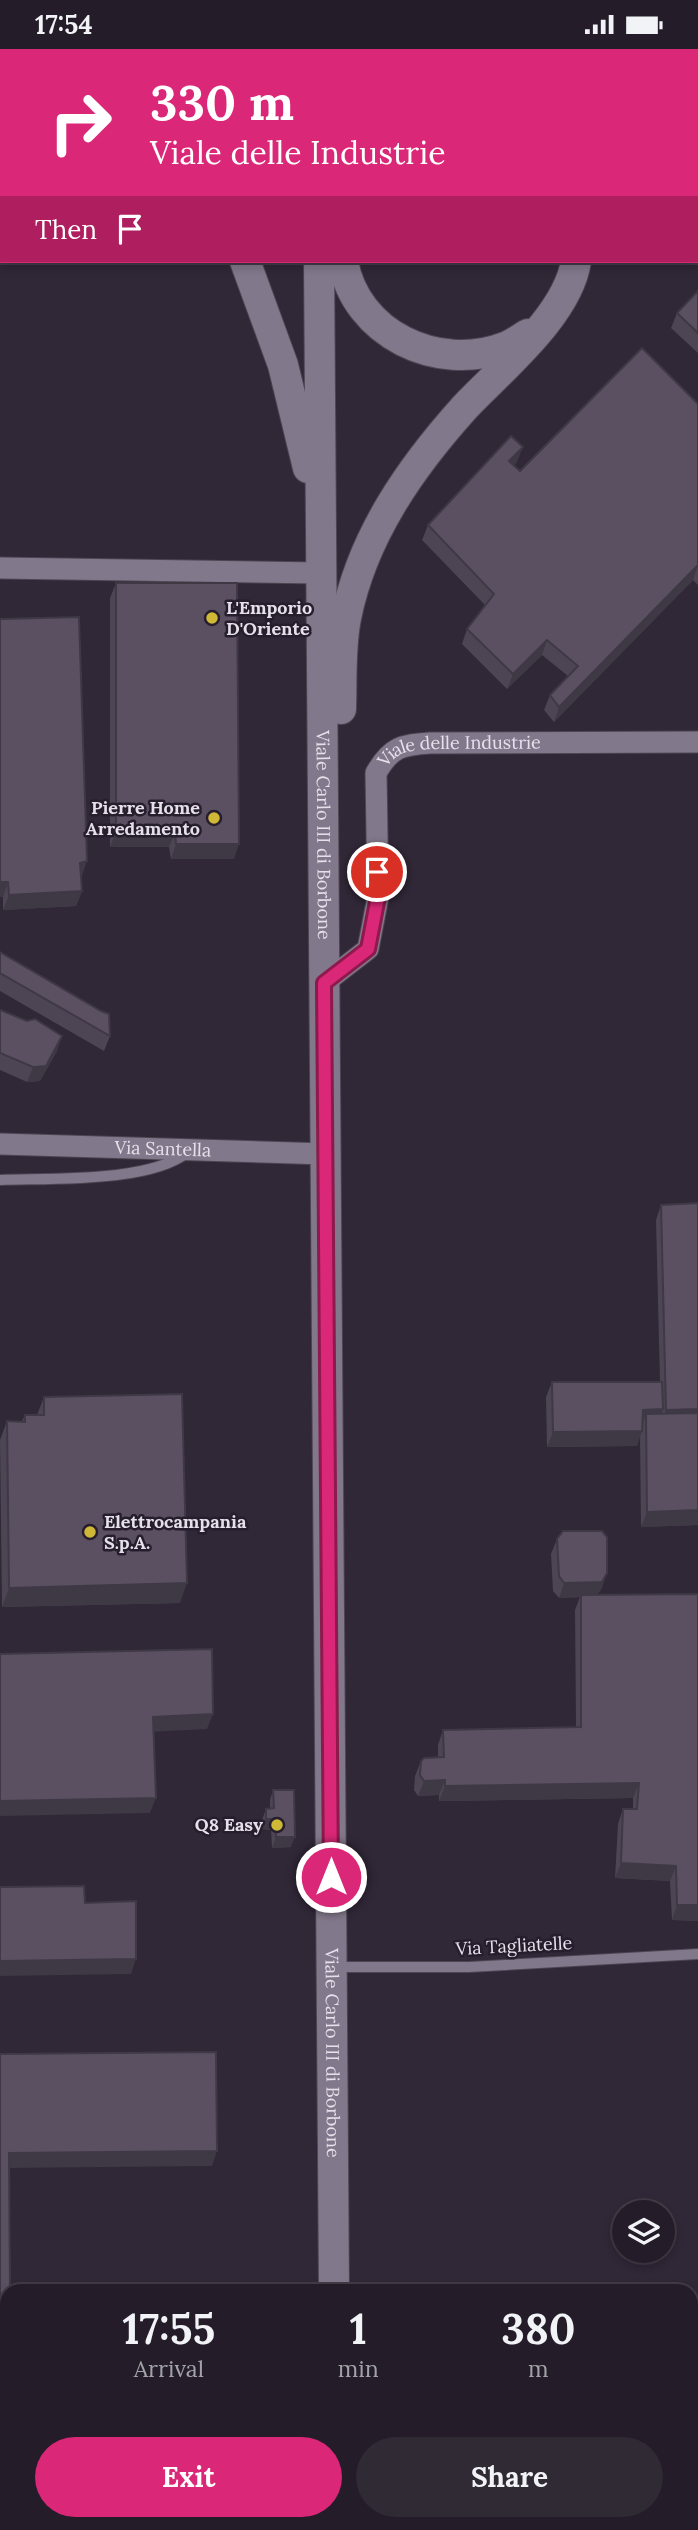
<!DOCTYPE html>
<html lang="en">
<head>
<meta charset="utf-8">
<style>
	:root { --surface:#241d29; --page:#302a35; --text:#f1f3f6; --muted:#a3a2a8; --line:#413b46; --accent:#db2777 }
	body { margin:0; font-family:Lora,serif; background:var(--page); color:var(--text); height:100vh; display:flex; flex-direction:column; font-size:26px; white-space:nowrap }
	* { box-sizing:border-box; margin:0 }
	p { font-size:23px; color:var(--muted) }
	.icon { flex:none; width:38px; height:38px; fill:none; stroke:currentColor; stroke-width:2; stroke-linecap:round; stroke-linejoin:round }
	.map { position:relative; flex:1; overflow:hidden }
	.side { position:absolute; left:0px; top:2235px; width:698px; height:247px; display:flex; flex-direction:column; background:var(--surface); border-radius:21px 21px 0 0; box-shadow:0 4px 10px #0003,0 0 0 2px var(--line) }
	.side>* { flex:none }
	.top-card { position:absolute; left:0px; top:0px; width:698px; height:214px; box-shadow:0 4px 10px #0003,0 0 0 2px var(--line); background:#db2777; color:#fff; overflow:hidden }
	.fabs { position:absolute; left:612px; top:2151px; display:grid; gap:14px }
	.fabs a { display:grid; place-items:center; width:63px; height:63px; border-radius:50%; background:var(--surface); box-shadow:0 4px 10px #0003,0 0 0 2px var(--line); font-size:35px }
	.pin { position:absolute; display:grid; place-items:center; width:60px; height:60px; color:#fff; margin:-30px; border:4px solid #fff; border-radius:50%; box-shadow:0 2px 7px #0007 }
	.me { position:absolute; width:77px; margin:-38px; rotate:0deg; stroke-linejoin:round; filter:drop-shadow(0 0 5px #0008) }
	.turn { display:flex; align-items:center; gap:24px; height:147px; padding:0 35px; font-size:32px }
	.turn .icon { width:91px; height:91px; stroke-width:2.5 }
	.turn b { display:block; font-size:49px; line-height:60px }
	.then { display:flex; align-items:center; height:66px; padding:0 35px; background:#0003; gap:14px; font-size:26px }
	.eta { display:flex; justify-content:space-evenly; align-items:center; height:119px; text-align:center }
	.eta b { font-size:42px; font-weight:700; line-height:49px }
	.action { display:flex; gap:14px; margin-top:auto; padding:14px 35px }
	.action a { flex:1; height:80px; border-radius:42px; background:var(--accent); color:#fff; font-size:28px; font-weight:700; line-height:80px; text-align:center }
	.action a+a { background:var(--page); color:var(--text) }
	.status { display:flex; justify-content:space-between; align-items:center; height:49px; padding:0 35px; background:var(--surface); direction:ltr }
	.status svg { height:19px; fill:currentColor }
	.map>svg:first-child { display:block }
</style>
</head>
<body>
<div class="status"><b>17:54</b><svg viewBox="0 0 49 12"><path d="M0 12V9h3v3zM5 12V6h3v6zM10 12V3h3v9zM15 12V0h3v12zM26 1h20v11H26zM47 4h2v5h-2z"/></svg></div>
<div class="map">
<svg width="698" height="2481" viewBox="0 0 698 2481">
	<rect width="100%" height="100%" fill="#302737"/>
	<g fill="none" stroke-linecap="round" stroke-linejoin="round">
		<defs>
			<path id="lane" d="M0,1131C50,1129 149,1134 188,1103
				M335,1918H469L698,1905"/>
			<g id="street">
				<path d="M0,519L320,524"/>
				<path id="s1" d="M324,934L368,900L378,848L376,724C391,698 401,696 430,694L698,693"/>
				<path id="s2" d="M0,1095L326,1105"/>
			</g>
			<g id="secondary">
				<path d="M81,0L84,2"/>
				<path d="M274,0L281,2"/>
				<path d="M317,0V2"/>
				<path d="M245,212L283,316L308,419"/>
				<path id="s3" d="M319,212L334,2242"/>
				<path d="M343,212C355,285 438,324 505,298C513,295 521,289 528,285"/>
				<path d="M341,660C342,630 340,599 346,569C362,488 410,419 465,358C501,320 568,266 576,212"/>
				<path d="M336,2474V2481"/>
			</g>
		</defs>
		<use href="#lane" stroke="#4e4553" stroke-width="12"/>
		<use href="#street" stroke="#4e4553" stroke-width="23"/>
		<use href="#secondary" stroke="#4e4553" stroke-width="32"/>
		<use href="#lane" stroke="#82788b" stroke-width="10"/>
		<use href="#street" stroke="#82788b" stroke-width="21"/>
		<use href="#secondary" stroke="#82788b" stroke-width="30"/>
	</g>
	<path fill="#4d4554" d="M637,0H698V77L696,76V2H636Z
		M698,242V304L671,279L677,264Z
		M698,355V536L693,531L554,673L544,661L550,646L568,627L542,606L507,640L462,595L467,580L485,556L422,491L428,476L517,413L514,416L520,422Z
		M116,534L234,810H171L169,798H110V549Z
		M0,570L82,827V842L76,857L3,861V848H0Z
		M0,903L110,987L104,1002L0,942Z
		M0,961L27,972L57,1002L40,1032L27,1033L0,1021Z
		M661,1156L698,1476L641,1478L640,1387L637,1397L547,1398L546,1348L552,1333H660L656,1171Z
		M44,1348L180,1554L2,1558L0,1391L7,1372H22L25,1366H37Z
		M557,1490L602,1539L597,1546L698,1545V1872L672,1871L670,1832L615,1829L618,1775L623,1760H633V1749L439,1752V1746L418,1747L414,1741L415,1727L421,1712L438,1708V1696L443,1681L576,1678L575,1561L580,1548L559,1549L553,1542L551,1505Z
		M273,1741L291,1798L272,1799L271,1781L262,1780V1771L266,1760H270V1751Z"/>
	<path fill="#3f3845" d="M523,398L517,413L504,427L509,412Z
		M698,516L693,531L554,673L559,658Z
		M547,591L542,606L507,640L513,625Z
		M116,783H175L169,798H110Z
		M176,795H239L234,810H171Z
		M87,812L82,827L75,829L80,814Z
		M0,833H8L3,848H0Z
		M82,842L76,857L3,861L9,846Z
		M62,987L57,1002L40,1032L27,1033L33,1018Z
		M663,1360L658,1375L646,1365L642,1376L643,1361Z
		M698,1360V1375L661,1376L666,1361Z
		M642,1382L637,1397L547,1398L553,1383Z
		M698,1461V1476L641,1478L647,1463Z
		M607,1524L602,1539L596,1548L559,1549L564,1534Z
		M187,1534L180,1554L2,1558L9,1539Z
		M213,1665L207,1680L147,1683L153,1668Z
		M445,1731L439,1746L418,1747L424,1732Z
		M639,1734L633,1749L439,1752L445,1737Z
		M156,1749L150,1764L0,1767V1752Z
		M266,1770H275L271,1781L262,1780Z
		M276,1788H295L291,1798L272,1799Z
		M621,1814L676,1817L670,1832L615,1829Z
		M677,1856H698V1872L672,1871Z
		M136,1910L131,1925L0,1927V1912Z
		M217,2102L212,2117L4,2119L9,2104Z
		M0,2262H7V2271L5,2277H0Z
		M0,2420H7V2440H0Z"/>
	<path fill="#5a5062" stroke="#3f3845" stroke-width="2" d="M638,0H698V60H696V2H637Z
		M698,242V284L677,264Z
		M642,299L698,355V516L559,658L550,646L578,617L547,591L513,625L467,580L494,545L428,476L511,387L523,398L509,412L520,422Z
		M116,534H237L239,795H176L175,783H116Z
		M79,568L87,812L80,814L82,842L9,846L8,833H0V570Z
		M0,903L101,962L109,965L110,987L0,924Z
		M0,961L27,972L35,970L62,987L46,1017L33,1018L0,1004Z
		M698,1154V1360L666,1361L661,1156Z
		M552,1333H662L663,1360L643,1361L642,1382L553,1383Z
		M182,1345L187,1534L9,1539L7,1372L25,1373V1366H44V1348Z
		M698,1364V1461L647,1463L646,1365Z
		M563,1482H602L607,1488V1524L602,1533L564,1534L559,1527L557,1490Z
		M698,1545V1856H677L676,1817L621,1814L623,1760H637L639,1734L445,1737V1731L424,1732L420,1726L421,1712L424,1709L444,1708L443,1681L581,1678V1546Z
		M212,1600L213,1665L153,1668L156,1749L0,1752V1605Z
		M273,1741H294L295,1788H276L275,1770H266V1760L274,1759Z
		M84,1837L85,1854L136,1852V1910L0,1912V1838Z
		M216,2003L217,2102L9,2104L10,2242H7V2262H0V2005Z
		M0,2312H7V2420H0Z"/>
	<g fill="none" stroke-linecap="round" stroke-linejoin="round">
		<defs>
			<path id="route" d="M331,1828L324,934L368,900L378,848L377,823"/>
		</defs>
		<use href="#route" stroke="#8e194d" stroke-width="18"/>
		<use href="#route" stroke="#db2777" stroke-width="12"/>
	</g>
	<g fill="#cfb837" stroke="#261d2d" stroke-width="2.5">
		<circle cx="212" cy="569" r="7"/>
		<circle cx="214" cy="769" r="7"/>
		<circle cx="90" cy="1483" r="7"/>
		<circle cx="277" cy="1776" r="7"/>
	</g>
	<g text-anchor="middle" stroke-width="5" stroke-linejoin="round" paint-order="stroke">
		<g font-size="18" font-weight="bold" fill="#e6e0eb" stroke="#261d2d" text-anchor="start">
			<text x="226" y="565">L'Emporio<tspan x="226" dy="21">D'Oriente</tspan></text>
			<text x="200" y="765" text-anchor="end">Pierre Home<tspan x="200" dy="21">Arredamento</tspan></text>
			<text x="104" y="1479">Elettrocampania<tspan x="104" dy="21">S.p.A.</tspan></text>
			<text x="263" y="1782" text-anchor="end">Q8 Easy</text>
		</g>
		<g font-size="18" fill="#e6e0eb" stroke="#261d2d">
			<text dy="6" stroke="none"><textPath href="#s1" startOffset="326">Viale delle Industrie</textPath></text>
			<text dy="6" stroke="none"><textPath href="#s3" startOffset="574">Viale Carlo III di Borbone</textPath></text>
			<text dy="6" stroke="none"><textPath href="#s2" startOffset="163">Via Santella</textPath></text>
			<text transform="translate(514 1897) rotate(-3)" y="6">Via Tagliatelle</text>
			<text dy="6" stroke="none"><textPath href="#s3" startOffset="1792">Viale Carlo III di Borbone</textPath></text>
		</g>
	</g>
</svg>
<div class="fabs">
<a><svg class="icon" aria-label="layers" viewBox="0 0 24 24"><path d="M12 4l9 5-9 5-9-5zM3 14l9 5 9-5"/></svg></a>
</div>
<div class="pin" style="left:377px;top:823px;background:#d93025"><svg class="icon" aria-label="arrive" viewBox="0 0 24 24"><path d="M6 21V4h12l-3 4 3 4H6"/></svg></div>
<svg class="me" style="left:331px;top:1828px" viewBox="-20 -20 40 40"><circle r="17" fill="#db2777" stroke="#fff" stroke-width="3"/><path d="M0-11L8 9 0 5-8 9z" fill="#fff"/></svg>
<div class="top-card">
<div class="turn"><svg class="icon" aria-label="right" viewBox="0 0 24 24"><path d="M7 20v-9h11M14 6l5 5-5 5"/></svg><div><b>330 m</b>Viale delle Industrie</div></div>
<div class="then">Then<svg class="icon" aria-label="arrive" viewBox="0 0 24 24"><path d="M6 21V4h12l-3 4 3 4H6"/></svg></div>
</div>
<section class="side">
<div class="eta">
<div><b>17:55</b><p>Arrival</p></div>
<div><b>1</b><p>min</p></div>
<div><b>380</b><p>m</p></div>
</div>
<div class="action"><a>Exit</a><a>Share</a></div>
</section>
</div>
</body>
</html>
